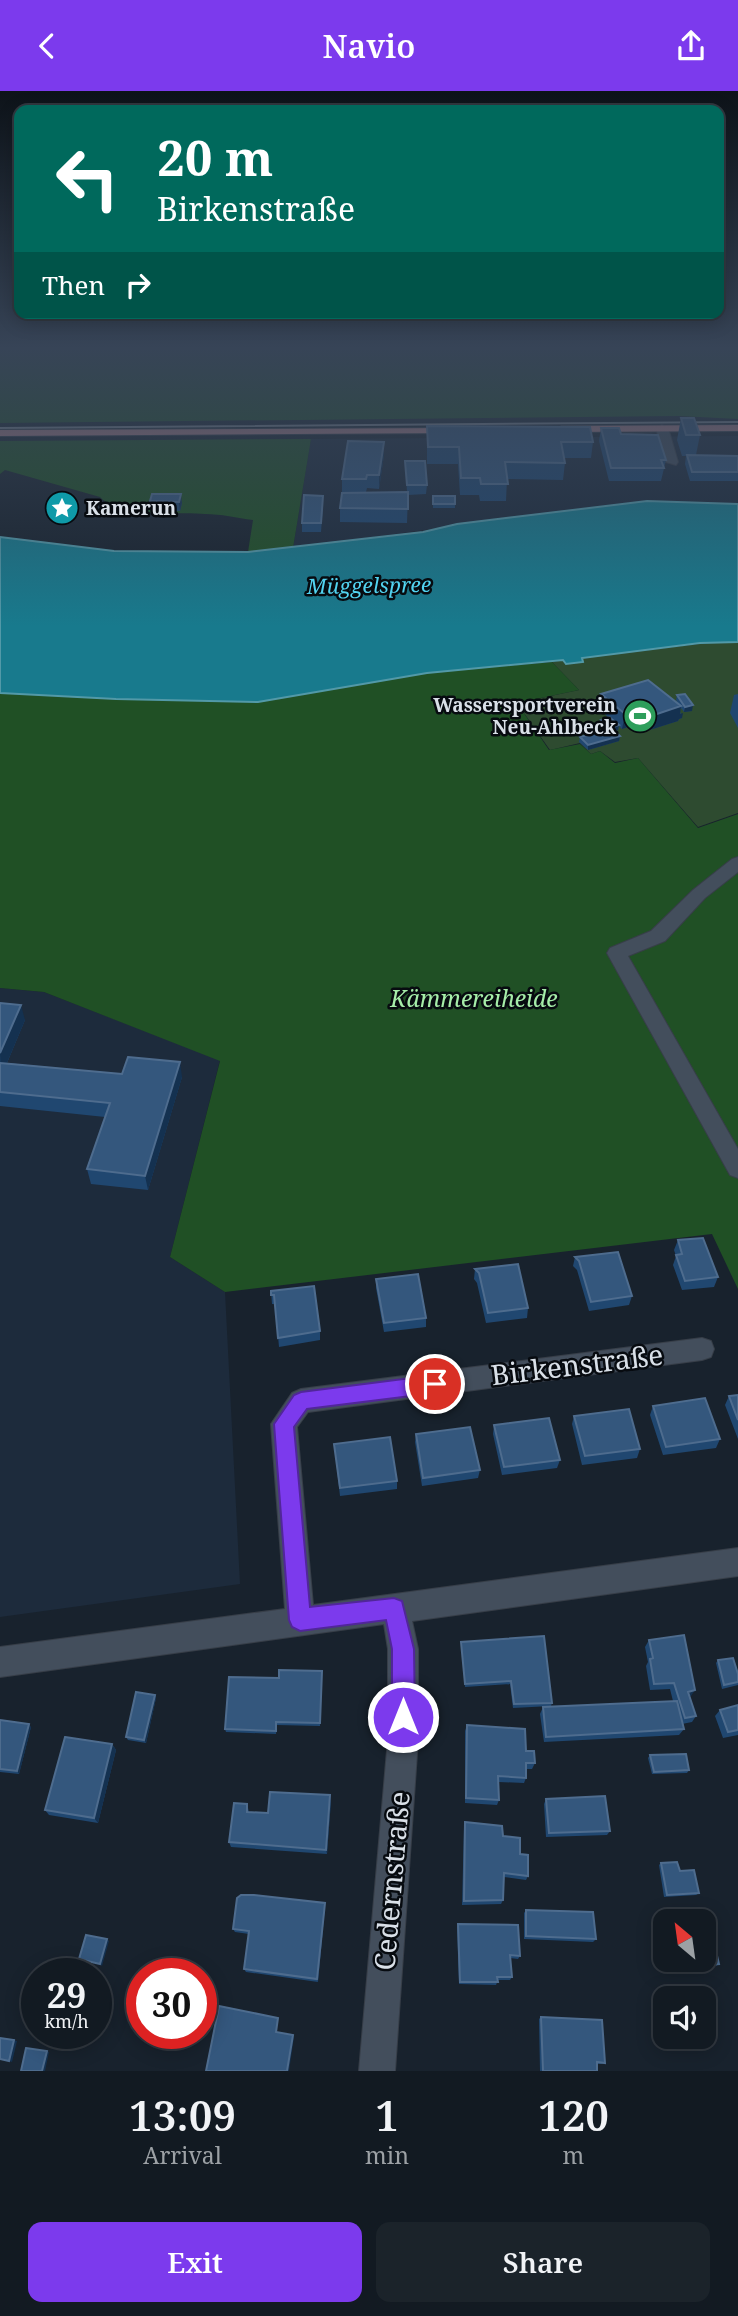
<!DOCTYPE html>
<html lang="en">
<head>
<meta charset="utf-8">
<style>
	:root { --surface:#121a22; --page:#1b232a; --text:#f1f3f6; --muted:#9ca1a5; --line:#313840; --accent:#7c3aed }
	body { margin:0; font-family:"Noto Serif",serif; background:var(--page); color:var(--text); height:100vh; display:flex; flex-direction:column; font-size:26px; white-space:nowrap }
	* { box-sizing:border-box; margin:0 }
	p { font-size:23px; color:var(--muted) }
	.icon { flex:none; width:38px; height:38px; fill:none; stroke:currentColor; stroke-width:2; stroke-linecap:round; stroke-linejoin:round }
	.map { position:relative; height:1980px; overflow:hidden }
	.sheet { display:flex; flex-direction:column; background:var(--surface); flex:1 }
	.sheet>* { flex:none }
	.guide { position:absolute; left:14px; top:14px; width:710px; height:214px; border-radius:14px; box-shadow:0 4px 18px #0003,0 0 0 2px var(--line); background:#00695c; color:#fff; overflow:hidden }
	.needle { width:46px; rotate:331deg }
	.fabs { position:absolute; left:653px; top:1818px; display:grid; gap:14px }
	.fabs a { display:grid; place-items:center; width:63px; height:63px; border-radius:14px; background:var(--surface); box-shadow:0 4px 18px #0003,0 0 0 2px var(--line); font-size:35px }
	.speed { position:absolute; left:21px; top:1867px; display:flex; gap:14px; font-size:35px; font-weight:700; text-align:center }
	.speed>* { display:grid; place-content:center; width:91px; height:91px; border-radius:50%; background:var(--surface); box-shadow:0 4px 18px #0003,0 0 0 2px var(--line); line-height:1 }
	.speed small { font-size:18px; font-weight:400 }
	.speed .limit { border:10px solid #d22; background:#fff; color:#111 }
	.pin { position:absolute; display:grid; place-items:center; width:60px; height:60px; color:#fff; margin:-30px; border:4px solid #fff; border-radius:50%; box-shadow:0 2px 7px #0007 }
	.me { position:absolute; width:77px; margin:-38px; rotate:0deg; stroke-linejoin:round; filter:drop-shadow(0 0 5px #0008) }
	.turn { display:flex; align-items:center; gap:24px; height:147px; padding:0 28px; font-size:32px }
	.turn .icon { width:91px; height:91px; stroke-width:2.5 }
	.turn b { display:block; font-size:49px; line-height:60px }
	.then { display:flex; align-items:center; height:66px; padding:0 28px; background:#0003; gap:14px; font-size:26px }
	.eta { display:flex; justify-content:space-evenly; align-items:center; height:119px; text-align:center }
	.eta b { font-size:42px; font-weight:600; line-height:49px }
	.action { display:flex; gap:14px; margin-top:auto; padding:14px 28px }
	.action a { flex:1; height:80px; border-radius:14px; background:var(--accent); color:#fff; font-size:28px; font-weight:600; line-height:80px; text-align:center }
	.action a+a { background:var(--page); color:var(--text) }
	header { display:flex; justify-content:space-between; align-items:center; height:91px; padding:0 28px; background:var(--accent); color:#fff; font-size:32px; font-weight:600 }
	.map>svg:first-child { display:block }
</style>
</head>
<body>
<header><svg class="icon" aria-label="back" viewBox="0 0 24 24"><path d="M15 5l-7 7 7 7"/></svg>Navio<svg class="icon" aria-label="share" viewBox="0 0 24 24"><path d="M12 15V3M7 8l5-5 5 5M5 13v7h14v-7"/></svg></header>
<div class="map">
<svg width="738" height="1980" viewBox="0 0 738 1980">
	<rect width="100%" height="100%" fill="#18222d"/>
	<path fill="#1d2b3c" d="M738,345V413L647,410L615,413L293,457L311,348Z
		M0,897L44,901L220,969L170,1166L225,1201L240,1493L0,1526Z"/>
	<path fill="#2e4b30" d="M724,550L738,551V722L698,736L638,667L615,671L600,660L591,663L580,652L550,659L517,612L579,599L552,571L563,569L565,573L582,571L581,567Z"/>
	<path fill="#205025" d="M0,257H738V328L679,325L0,332Z
		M311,348L293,457L248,461L253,429C237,427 221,423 205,423C176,421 120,427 100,406L5,379L0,383V350Z
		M552,571L579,599L517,612L549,659L580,653L591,663L600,660L615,672L638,667L698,737L738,723V1198L712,1143L225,1201L170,1166L220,970L44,901L0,897V602L116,608Z"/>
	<path fill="#187a8d" stroke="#5299a8" stroke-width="2" d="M647,410L738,413V551L700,552L582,567L583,571L566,573L563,569L427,582L258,611L116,608L0,602V446L114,460L248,461L423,441L457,433Z"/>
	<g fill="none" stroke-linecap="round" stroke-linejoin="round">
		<defs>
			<path id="minor" d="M662,334L668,337L678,371L676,374L666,371L656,337Z
				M738,766V781L705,807L665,850L628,865L738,1058V1087L730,1084L607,862L610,857L651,840L693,799L732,768Z
				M702,1247L711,1250L714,1258L711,1266L702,1269L308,1321L297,1336L313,1514L738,1457V1485L412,1530L418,1558V1648L395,1980H359L388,1648V1558L384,1533L0,1586V1556L285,1518L271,1333L292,1302L301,1298Z"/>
			<path id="major" d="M738,334V340L562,341L556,338L562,335Z
				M457,337L459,339L453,342L0,345V339Z"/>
		</defs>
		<use href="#minor" stroke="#373e48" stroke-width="2"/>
		<use href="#major" stroke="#373e48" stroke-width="2"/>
		<use href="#minor" fill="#434e5c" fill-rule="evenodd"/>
		<use href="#major" fill="#af8088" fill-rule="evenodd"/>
		<path stroke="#808891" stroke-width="2" d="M0,337L738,331"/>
	</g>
	<path fill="#204770" d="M681,327L700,344L696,364L738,365V390H690L685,373L686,365H682L677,349Z
		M427,335L593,351L591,367H564L565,372L563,389L507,388L506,410H480L479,404H460L458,373H427Z
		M601,337L621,343L666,369L661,390H609L599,350Z
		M384,351V364L379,398L367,397L366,401H407L405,370L427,394L426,403L408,404L407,432L340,431V417L366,401H342V388Z
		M152,403L182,412L180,420H151L150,410Z
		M433,405H455V417H433Z
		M323,414L321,441H302V432Z
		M601,603L678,612L676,609L677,604L692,620L684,621L681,617L680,620L682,627L679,628L678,630L640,642L631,635L622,638L619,635L618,639L615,640L620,645L619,650L588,659L579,651L580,646L606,639L600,634L601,629L608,626L599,618Z
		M738,603V637L730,622L734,604Z
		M0,912L25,929L7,972L122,983L182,986L148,1099L91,1093L87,1078L105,1026L0,1015Z
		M678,1149L718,1186L714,1196L682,1199L673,1174L676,1165L674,1159Z
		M575,1166L632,1205L629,1214L589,1220L577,1179L573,1175Z
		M475,1178L528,1217L527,1227L486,1232L477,1192L474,1188Z
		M376,1188L426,1227V1236L384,1241L376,1197Z
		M271,1200L320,1240V1249L279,1256L275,1213H272Z
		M738,1304V1348L725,1314L729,1305Z
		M653,1315L720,1348L716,1357L663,1364L650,1324Z
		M574,1325L640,1358L637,1367L582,1374L572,1333Z
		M494,1334L560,1369L557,1377L502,1384L493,1343Z
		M416,1343L480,1379L478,1387L422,1395L415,1351Z
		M334,1353L397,1390V1398L340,1405Z
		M649,1549L691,1605H689L696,1625L692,1631L682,1633L684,1638L679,1644L544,1651L540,1623L543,1616L673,1610L670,1598L650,1599L646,1575L648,1571L645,1556Z
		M461,1551L552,1612L551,1615L513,1617L510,1593L465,1596Z
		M718,1569L738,1583V1594L722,1598L716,1572Z
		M322,1580L320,1635L277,1634L276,1643L226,1641L225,1638L279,1587Z
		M155,1604L156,1607L146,1652L128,1649L126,1646Z
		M738,1614V1644L723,1647L715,1625L720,1619Z
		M0,1629L31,1636L19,1683L0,1681Z
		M467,1634L526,1660L535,1672L532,1678H526V1687L524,1692L499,1691V1709L497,1714L465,1712V1640Z
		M112,1653L116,1659L98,1732L49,1724L45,1719Z
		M650,1664L689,1679L687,1682L652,1683L648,1667Z
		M546,1708L610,1740L607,1744L546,1746L544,1713Z
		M331,1710L327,1763L231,1756L229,1751L247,1713L249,1721L268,1722Z
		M465,1731L503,1745L520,1763L528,1785L526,1789L504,1786L503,1809L501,1813L462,1814L464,1736Z
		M661,1772L680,1780L699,1802L696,1804L664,1806L659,1774Z
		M325,1815L318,1891L246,1881L244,1878L249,1843L235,1841L233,1838Z
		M526,1819L596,1848L593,1851L524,1848V1822Z
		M458,1833L520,1865L518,1868L510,1867L512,1886L510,1889H498L496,1894L459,1893L457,1836Z
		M704,1852L719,1873L716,1875H702L701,1869H704Z
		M541,1926L605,1972L601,1973H597V1980H540L539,1928Z"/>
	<path fill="#143150" d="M384,351V364L379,398V384Z
		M181,403L182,412L180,420L179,411Z
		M693,614L692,620L684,621L685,616Z
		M681,615L680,623L683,622L682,627L679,628L678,630L640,642L642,628Z
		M634,620L631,635L622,638L625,623Z
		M619,634L618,639L609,642L610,637Z
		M620,645L619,650L588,659V654Z
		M21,914L25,929L1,986L0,962Z
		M180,971L182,986L148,1099L145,1085Z
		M695,1599L691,1605L684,1607L688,1601Z
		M155,1604L156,1607L146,1652L144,1649Z
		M29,1633L31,1636L19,1683L17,1680Z
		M112,1653L116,1659L98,1732L94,1727Z
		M330,1704L331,1710L327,1763L326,1759Z
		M325,1812V1815L318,1891L317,1888Z
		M107,1848L109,1850L102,1875L100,1873Z
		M293,1944L294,1946L289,1980H287Z
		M14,1949L17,1950L12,1971L9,1970Z
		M47,1960L49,1961L45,1980H42Z"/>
	<path fill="#34577d" stroke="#4e6c8e" stroke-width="2" d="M681,327H694L700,344H686Z
		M427,335L590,336L593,351H561L565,372L505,371L508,393H481L480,387H461L459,356H428Z
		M601,337H619L621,343L658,344L666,369H661L664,377H611Z
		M348,350L384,351L379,384H367L366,388H342Z
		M687,364L738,365V381H692Z
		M405,370H425L427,394H407Z
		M408,401V418L340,417L342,402Z
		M152,403H181L179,411L150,410Z
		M304,404L323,405L321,432H302Z
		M433,405H455V413H433Z
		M648,589L681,615L642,628L634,620L625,623L601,603Z
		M685,603L693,614L685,616L677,604Z
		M609,626L619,634L610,637L601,629Z
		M611,637L620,645L588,654L580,646Z
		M0,912L21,914L0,962Z
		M128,966L180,971L145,1085L87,1078L110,1012L0,1001V972L122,983Z
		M703,1147L718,1186L685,1190L676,1164L682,1163L678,1149Z
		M618,1161L632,1205L591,1211L579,1170L575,1166Z
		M518,1173L528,1217L488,1222L479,1182L475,1178Z
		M418,1183L426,1227L384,1232L376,1188Z
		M314,1195L320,1240L278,1247L274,1204H271V1200Z
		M738,1304V1329L729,1305Z
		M705,1307L720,1348L666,1356L653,1315Z
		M629,1318L640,1358L585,1365L574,1325Z
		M549,1327L560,1369L504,1376L494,1334Z
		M470,1336L480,1379L423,1387L416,1343Z
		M390,1346L397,1390L340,1397L334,1353Z
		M684,1544L695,1599L688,1601L696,1625L685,1627L674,1592L654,1593L650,1568L653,1567L649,1549Z
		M544,1545L552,1612L514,1613L511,1590L465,1593L461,1551Z
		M733,1567L738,1583V1591L724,1594L718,1569Z
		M279,1579L322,1580L320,1632L276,1631V1640L225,1638L229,1586L279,1587Z
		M136,1601L155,1604L144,1649L126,1646Z
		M677,1610L684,1638L546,1646L543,1616Z
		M738,1614V1639L728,1641L720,1619Z
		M0,1629L29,1633L17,1680L0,1678Z
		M467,1634L525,1638L526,1660H534L535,1672H526V1687L498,1685L499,1709L466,1707Z
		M65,1646L112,1653L94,1727L45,1719Z
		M686,1663L689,1679L654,1681L650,1664Z
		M270,1701L330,1704L326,1759L229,1751L234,1712L247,1713V1721L268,1722Z
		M605,1705L610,1740L549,1742L546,1708Z
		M465,1731L502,1735L503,1745L520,1747V1763L528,1764V1785L504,1782L503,1809L464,1810Z
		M677,1771L680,1780L694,1779L699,1802L667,1804L661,1772Z
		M241,1804H254L325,1812L317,1888L244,1878L249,1840L233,1838L237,1807Z
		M526,1819L593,1821L596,1848L526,1845Z
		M458,1833L518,1834L520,1865L510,1864L512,1886H497L498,1891H460Z
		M86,1844L107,1848L100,1873L79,1868Z
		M704,1852H714L719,1873L705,1874L704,1865Z
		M219,1915L278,1927L276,1941L293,1944L287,1980H206Z
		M541,1926L602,1929L605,1972L597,1971V1980H543Z
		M0,1947L14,1949L9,1970L0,1968Z
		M26,1957L47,1960L42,1980H21Z"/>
	<linearGradient id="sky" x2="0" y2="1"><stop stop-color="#0d1319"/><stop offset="0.48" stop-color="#374457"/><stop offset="1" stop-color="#374457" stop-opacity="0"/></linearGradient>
	<rect width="738" height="535" fill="url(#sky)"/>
	<path fill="#7c3aed" stroke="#51269a" stroke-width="2" d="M435,1284L442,1286L445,1293L442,1299L435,1302L307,1318L294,1336L310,1516L394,1507L402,1510L414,1558L415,1626L411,1634L403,1637L395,1634L392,1626V1558L386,1529L300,1540L292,1536L289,1529L274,1333L294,1304L301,1301Z"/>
	<defs>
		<symbol id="sight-disc" viewBox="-11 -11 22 22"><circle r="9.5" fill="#0f9aa8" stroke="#070b10"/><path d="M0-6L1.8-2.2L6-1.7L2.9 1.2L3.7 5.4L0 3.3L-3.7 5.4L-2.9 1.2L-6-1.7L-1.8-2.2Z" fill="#fff"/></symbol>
		<symbol id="stadium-disc" viewBox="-11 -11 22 22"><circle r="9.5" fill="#2e9e5b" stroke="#070b10"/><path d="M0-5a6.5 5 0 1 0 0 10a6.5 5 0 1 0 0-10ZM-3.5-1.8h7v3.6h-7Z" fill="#fff"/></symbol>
	</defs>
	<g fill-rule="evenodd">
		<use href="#sight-disc" x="43" y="398" width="38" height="38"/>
		<use href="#stadium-disc" x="621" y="606" width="38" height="38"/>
	</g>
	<g text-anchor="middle" stroke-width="5" stroke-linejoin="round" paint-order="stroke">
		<g font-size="19" font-weight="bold" fill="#d9e0e8" stroke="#070b10" text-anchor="start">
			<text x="86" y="424">Kamerun</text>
			<text x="616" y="621" text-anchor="end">Wassersportverein<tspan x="616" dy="22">Neu-Ahlbeck</tspan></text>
		</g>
		<g font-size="21" font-style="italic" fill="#52d3f0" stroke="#070b10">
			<text transform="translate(369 495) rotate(-1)" y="7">Müggelspree</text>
		</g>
		<g font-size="23" font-style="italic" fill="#a6eea9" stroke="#070b10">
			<text x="474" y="916">Kämmereiheide</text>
		</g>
		<g font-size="28" fill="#d9e0e8" stroke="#070b10">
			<text transform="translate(577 1274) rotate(-7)" y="10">Birkenstraße</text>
			<text transform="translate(392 1790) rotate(-85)" y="10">Cedernstraße</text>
		</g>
	</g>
</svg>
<div class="fabs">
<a><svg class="needle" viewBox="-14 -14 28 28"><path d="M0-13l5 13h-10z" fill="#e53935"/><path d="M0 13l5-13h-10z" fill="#9ca1a5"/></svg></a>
<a><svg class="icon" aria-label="sound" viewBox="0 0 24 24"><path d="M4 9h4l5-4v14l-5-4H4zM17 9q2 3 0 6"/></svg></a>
</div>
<div class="speed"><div>29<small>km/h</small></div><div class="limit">30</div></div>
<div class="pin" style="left:435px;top:1293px;background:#d93025"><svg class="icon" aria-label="arrive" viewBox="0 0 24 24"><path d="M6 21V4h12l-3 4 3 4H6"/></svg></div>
<svg class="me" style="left:403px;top:1626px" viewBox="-20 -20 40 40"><circle r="17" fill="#7c3aed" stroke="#fff" stroke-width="3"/><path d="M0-11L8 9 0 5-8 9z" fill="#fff"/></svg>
<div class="guide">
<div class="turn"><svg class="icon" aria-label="left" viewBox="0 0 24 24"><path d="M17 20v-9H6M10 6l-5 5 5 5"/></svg><div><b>20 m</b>Birkenstraße</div></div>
<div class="then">Then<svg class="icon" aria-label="right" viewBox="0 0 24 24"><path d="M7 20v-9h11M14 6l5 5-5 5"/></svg></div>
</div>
</div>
<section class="sheet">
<div class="eta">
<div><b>13:09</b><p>Arrival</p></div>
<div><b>1</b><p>min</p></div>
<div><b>120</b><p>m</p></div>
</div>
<div class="action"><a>Exit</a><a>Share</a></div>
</section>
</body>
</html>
